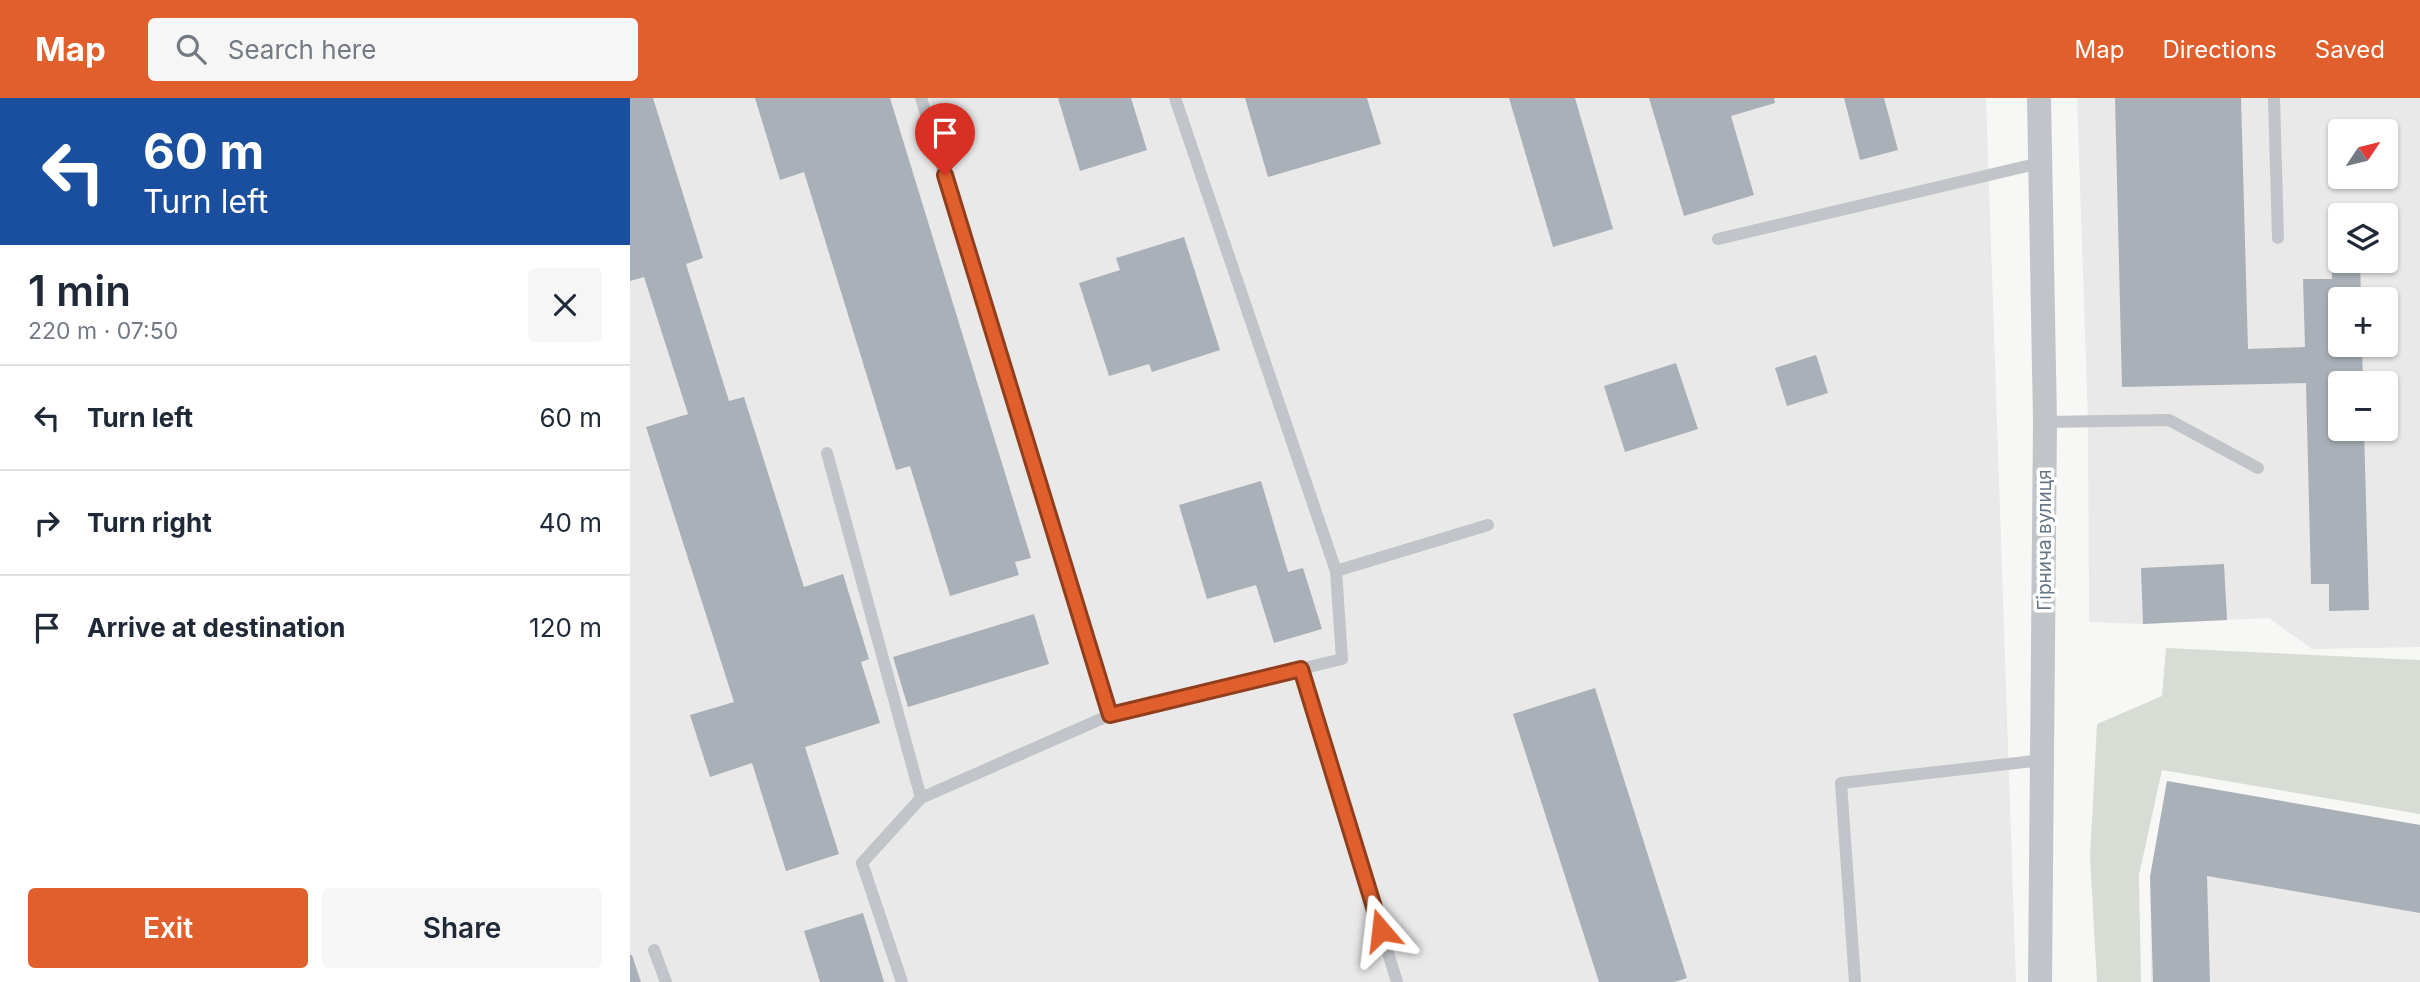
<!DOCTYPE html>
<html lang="en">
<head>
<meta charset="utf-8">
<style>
	:root { --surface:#fff; --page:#f6f6f7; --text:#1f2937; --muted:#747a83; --line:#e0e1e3; --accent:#e15f2c }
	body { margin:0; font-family:Inter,sans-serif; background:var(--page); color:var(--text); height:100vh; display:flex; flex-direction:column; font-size:26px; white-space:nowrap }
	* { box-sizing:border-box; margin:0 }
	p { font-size:23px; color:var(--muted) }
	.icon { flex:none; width:38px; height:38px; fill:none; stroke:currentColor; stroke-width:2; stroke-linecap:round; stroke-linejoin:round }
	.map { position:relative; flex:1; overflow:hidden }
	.panel { display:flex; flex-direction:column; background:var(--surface); width:630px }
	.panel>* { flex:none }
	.guide { background:#1a4fa0; color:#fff; overflow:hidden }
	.needle { width:46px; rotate:55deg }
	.controls { position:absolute; left:1698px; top:21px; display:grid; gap:14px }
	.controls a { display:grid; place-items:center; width:70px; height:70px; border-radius:7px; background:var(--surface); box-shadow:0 2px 5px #0004; font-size:35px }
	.pin { position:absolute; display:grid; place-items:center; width:60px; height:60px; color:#fff; margin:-72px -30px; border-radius:50% 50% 50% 0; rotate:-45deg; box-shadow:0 0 7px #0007 }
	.pin .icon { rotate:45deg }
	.me { position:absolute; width:77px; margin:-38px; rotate:343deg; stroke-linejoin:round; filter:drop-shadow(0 0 5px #0008) }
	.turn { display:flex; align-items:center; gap:24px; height:147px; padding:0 28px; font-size:32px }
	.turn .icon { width:91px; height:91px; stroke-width:2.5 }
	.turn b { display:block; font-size:49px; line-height:60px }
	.round { display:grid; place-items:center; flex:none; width:74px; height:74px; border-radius:7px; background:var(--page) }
	.headline { display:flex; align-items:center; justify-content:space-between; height:119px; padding:0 28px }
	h1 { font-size:42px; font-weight:600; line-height:52px }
	.button { display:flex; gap:14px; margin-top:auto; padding:14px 28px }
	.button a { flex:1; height:80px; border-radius:7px; background:var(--accent); color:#fff; font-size:28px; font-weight:600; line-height:80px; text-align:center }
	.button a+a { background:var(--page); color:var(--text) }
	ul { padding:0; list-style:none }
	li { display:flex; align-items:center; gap:21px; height:105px; padding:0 28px; border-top:2px solid var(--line) }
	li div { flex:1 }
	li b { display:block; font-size:26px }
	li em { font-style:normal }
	header { display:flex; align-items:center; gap:42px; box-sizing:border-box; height:98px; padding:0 35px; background:var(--accent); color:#fff }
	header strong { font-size:33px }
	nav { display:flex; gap:38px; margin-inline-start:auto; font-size:24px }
	.search { width:490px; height:63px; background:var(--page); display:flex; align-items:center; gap:18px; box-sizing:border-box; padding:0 24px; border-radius:7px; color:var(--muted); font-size:26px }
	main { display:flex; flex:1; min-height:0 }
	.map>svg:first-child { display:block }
</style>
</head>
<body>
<header>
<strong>Map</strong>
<div class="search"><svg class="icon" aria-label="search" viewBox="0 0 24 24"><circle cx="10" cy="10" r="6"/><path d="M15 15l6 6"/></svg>Search here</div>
<nav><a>Map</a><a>Directions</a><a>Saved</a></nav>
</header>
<main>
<section class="panel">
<div class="guide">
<div class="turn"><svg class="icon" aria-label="left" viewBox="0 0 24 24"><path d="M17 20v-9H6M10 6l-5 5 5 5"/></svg><div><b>60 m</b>Turn left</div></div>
</div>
<div class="headline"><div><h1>1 min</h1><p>220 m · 07:50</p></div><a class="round"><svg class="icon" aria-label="close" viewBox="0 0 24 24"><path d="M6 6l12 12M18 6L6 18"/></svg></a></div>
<ul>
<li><svg class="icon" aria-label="left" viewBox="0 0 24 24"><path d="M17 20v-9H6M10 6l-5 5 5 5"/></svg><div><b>Turn left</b></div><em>60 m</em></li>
<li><svg class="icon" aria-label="right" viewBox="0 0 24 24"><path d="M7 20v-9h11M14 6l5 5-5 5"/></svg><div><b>Turn right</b></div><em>40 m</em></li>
<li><svg class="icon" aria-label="arrive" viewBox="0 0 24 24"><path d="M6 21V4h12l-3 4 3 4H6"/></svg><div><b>Arrive at destination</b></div><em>120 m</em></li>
</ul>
<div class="button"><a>Exit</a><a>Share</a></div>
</section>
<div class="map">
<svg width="1790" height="884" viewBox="0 0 1790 884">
	<rect width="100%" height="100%" fill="#f7f8f5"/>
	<path fill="#e8e9e8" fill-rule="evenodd" d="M0,0H1356L1386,884H0Z
		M1447,0H1790V549L1682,551L1639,520L1513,526L1459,524L1458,322ZM1710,33H1755V79H1710ZM1710,117H1755V163H1710ZM1710,201H1755V247H1710ZM1710,285H1755V331H1710Z
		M1537,683L1790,727V884H1521L1520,779Z"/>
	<path fill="#d7dcd4" d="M1536,550L1790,562V716L1532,672L1509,777L1511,884H1467L1460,760L1467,626L1532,598Z"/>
	<path fill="#a9b0b7" d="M0,0H23L73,160L56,166L99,303L114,299L174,489L213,476L239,561L231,564L250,625L175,649L209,756L156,773L122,665L80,679L60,617L104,604L16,329L58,316L14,179L0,183Z
		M125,0H260L401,460L385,464L389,477L320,498L280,368L266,372L174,74L150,82Z
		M428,0H501L517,52L450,73Z
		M615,0H737L751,46L638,79Z
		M879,0H945L983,131L923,149Z
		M1019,0H1144L1145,5L1101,18L1124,97L1054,118Z
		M1214,0H1254L1268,52L1230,62Z
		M1485,0H1611L1618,251L1675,249L1673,181H1702L1701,135H1710V163H1730L1731,201H1710V247H1732L1733,285H1710V331H1734L1739,512L1699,513V486H1681L1676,285L1492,289Z
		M554,139L590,252L522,274L519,266L479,278L449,185L490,172L486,160Z
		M1186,257L1198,295L1157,308L1145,270Z
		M1046,265L1068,331L995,354L974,288Z
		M631,383L658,474L673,470L692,531L644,545L626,487L577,501L549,407Z
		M1594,466L1597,522L1513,526L1511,470Z
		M404,516L419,566L278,609L263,559Z
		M965,590L1057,880L1044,884H969L883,616Z
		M1537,683L1790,727V815L1577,778L1580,884H1523L1520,779Z
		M233,815L254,884H190L174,833Z
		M0,857H2L11,884H0Z"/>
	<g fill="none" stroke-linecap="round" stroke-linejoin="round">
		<path stroke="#c1c4c8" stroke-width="12" d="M291,0L480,617L291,700
			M545,0L706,473
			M1644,0L1648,140
			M1088,141L1410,65
			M1415,324L1539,322L1628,370
			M197,355L291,700L232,765L272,884
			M671,571L767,884
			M480,617L712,561L706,473L858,427
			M24,852L36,884
			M1225,884L1211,685L1412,662"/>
		<path stroke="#c1c4c8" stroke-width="24" d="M1409,0L1415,324L1410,884"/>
	</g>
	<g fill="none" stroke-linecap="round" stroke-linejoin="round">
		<defs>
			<path id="route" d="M315,77L480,617L671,571L751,832"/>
		</defs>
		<use href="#route" stroke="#923e1d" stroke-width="18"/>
		<use href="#route" stroke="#e15f2c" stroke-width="12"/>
	</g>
	<g text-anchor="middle" stroke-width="7" stroke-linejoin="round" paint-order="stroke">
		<g font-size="19" fill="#677685" stroke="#fff">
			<text transform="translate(1414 442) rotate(-90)" y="7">Гірнича вулиця</text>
		</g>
	</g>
</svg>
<div class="controls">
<a><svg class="needle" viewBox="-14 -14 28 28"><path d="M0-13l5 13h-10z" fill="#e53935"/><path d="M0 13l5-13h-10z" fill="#747a83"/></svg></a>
<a><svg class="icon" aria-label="layers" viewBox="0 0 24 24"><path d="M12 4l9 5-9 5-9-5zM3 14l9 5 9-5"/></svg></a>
<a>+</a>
<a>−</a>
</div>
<div class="pin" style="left:315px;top:77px;background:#d93025"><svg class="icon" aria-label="arrive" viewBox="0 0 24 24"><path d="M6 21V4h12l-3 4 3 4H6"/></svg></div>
<svg class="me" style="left:751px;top:832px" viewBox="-20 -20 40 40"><path d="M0-17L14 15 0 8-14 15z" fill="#e15f2c" stroke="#fff" stroke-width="4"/></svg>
</div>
</main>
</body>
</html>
